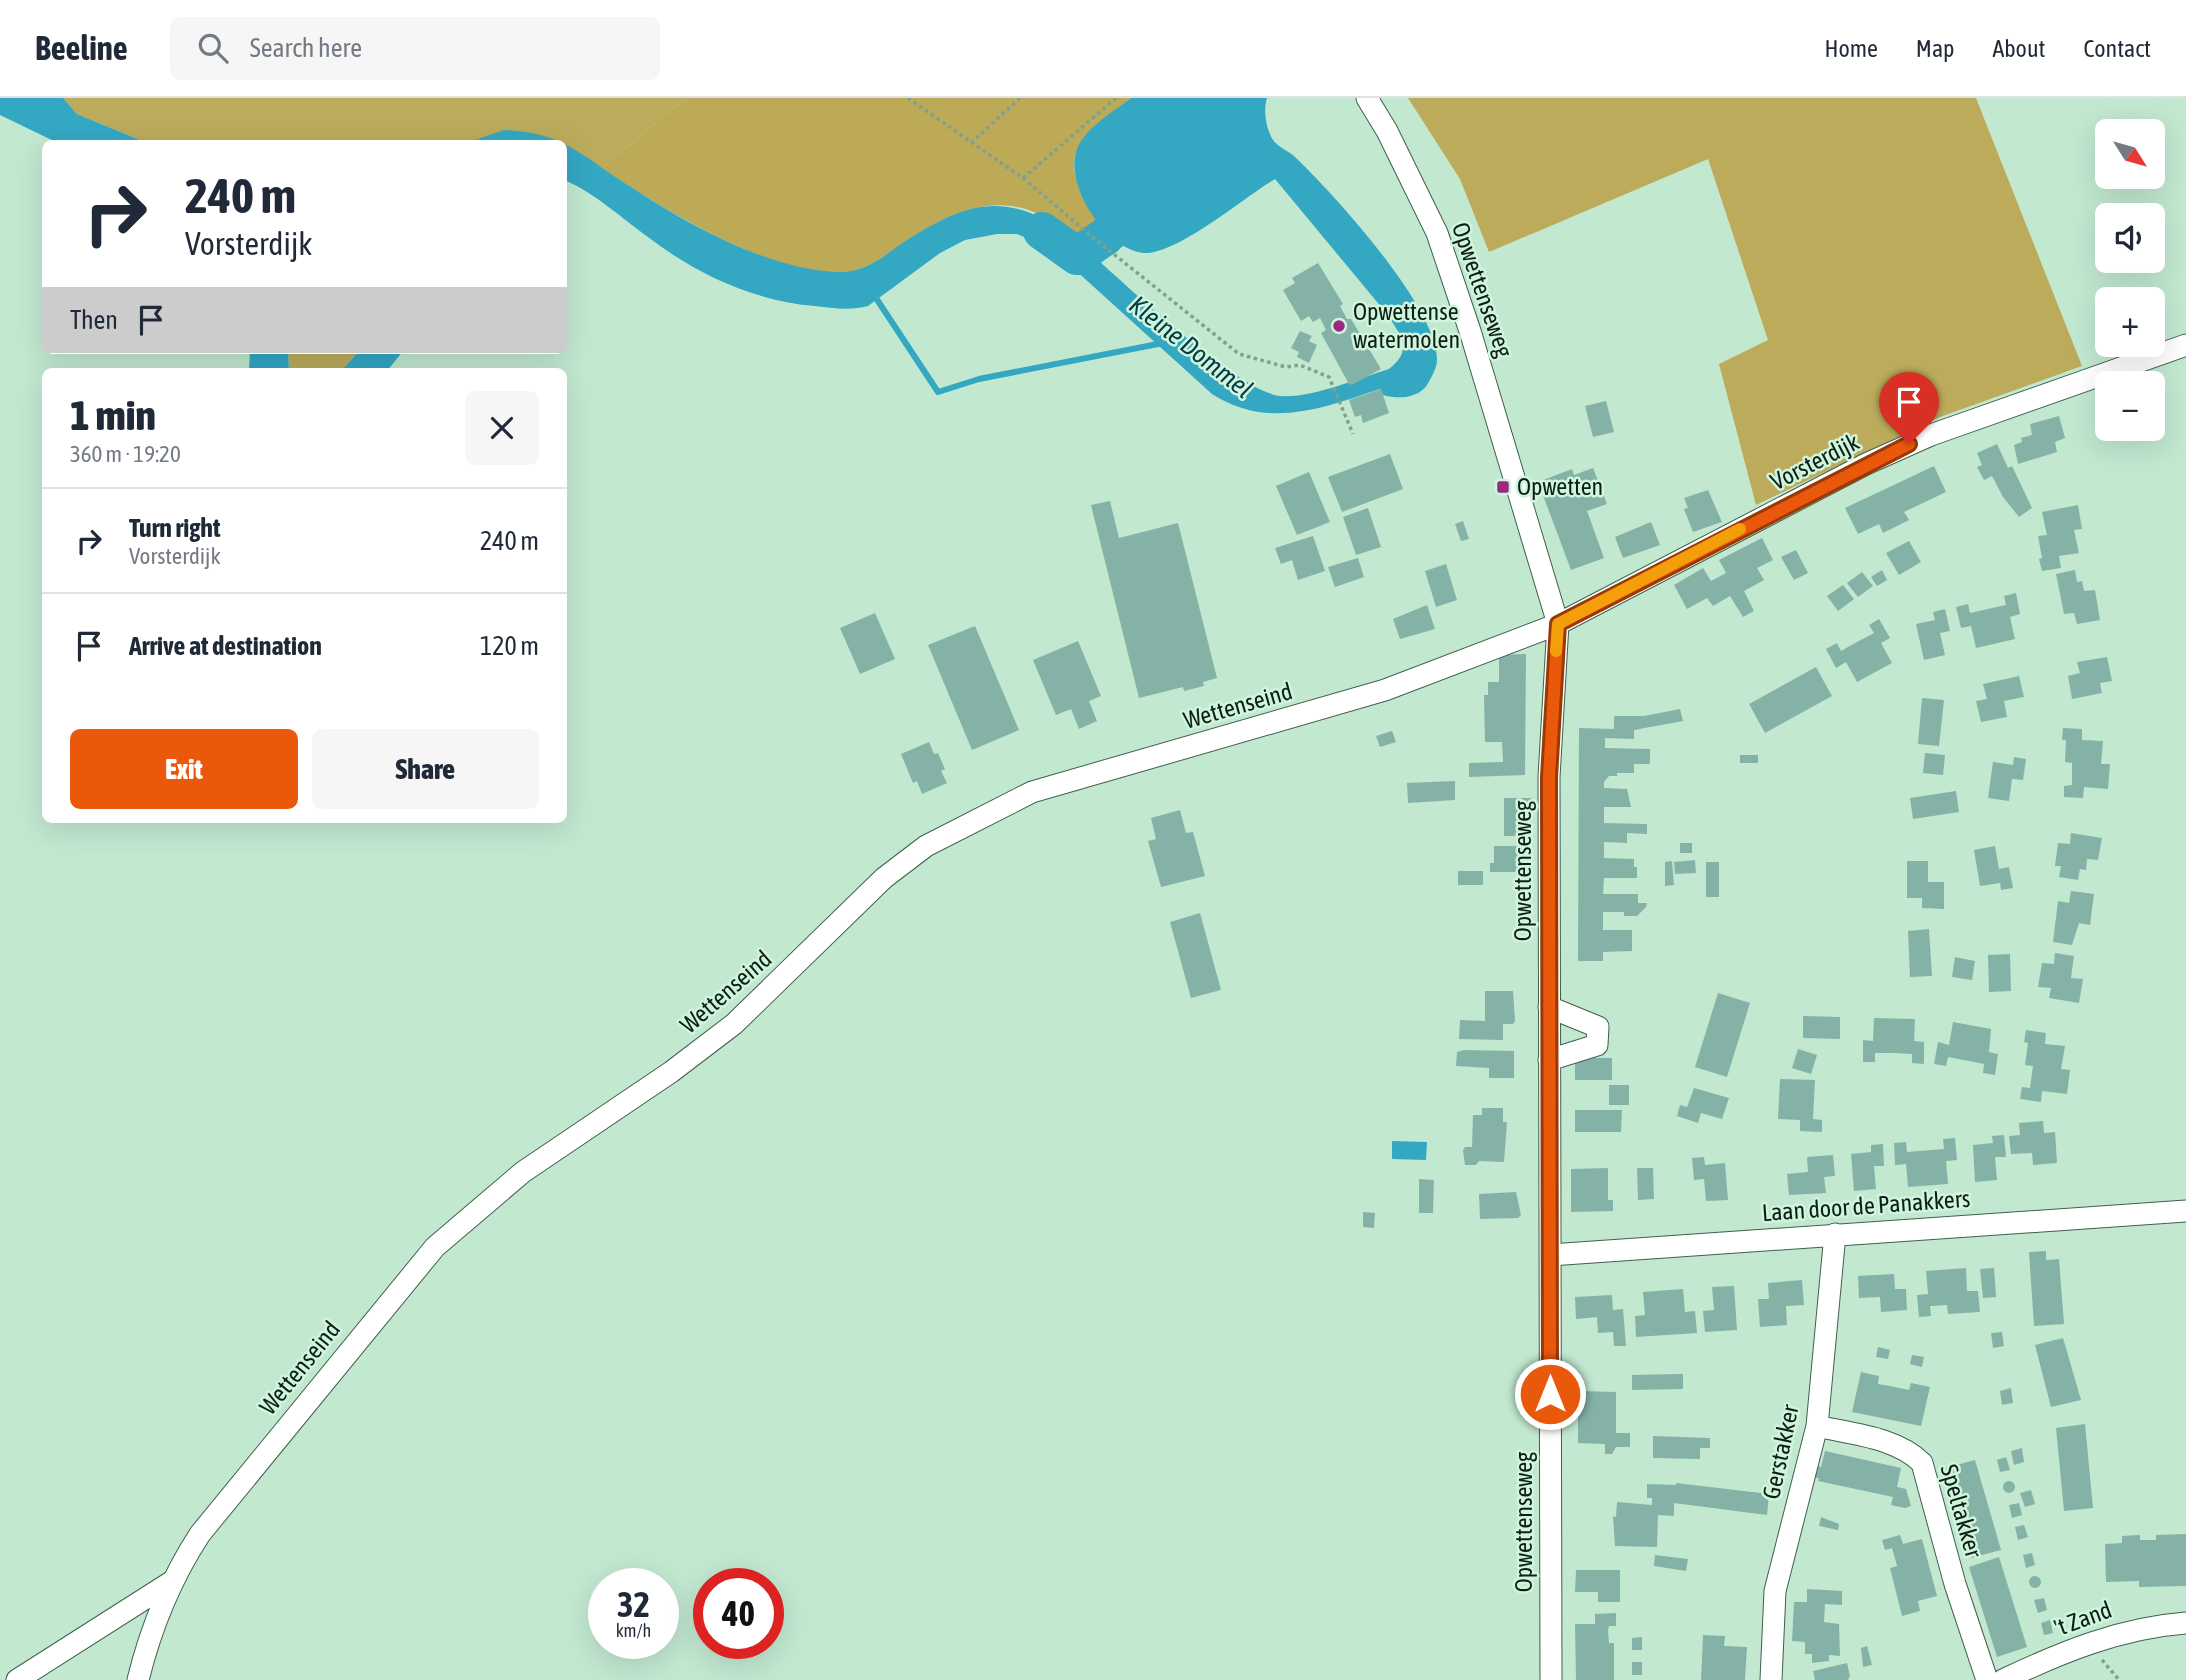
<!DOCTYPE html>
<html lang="en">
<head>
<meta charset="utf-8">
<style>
	:root { --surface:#fff; --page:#f6f6f7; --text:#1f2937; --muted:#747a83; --line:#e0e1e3; --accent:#ea580c }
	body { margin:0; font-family:"Asap Condensed",sans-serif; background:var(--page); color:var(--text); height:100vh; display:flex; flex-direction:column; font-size:26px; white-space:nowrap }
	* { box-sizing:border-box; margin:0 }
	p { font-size:23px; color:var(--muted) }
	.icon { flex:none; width:38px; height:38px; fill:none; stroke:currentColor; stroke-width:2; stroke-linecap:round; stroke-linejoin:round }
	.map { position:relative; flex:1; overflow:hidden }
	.sheet { position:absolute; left:42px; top:270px; width:525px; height:455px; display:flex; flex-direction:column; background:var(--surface); border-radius:10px; box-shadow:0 7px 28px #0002 }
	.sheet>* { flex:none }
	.guide { position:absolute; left:42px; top:42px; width:525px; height:214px; border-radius:10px; box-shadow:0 7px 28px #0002; background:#fff; color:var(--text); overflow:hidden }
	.needle { width:46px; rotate:127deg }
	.controls { position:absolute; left:2095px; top:21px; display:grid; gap:14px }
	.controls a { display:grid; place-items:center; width:70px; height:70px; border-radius:10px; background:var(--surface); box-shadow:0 7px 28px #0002; font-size:35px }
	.speed { position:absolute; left:588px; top:1470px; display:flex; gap:14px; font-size:35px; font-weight:700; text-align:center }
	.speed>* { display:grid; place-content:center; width:91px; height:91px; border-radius:50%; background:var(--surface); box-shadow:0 7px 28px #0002; line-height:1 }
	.speed small { font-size:18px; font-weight:400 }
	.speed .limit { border:10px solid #d22; background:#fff; color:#111 }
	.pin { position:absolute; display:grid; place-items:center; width:60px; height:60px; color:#fff; margin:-72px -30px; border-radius:50% 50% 50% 0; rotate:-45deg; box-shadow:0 0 7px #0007 }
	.pin .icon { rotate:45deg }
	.me { position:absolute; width:77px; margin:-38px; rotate:0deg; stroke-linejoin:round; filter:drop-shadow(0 0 5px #0008) }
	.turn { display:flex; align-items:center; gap:24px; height:147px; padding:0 28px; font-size:32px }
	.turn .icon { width:91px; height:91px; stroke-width:2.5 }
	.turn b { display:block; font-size:49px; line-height:60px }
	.then { display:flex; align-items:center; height:66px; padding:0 28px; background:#0003; gap:14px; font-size:26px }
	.round { display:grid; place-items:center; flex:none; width:74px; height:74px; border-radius:10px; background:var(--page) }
	.headline { display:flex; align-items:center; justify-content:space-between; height:119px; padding:0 28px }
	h1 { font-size:42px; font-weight:800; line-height:52px }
	.button { display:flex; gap:14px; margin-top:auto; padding:14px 28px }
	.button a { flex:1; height:80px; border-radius:10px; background:var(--accent); color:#fff; font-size:28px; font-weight:800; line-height:80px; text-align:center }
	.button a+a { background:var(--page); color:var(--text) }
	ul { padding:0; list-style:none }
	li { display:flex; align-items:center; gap:21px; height:105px; padding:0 28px; border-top:2px solid var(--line) }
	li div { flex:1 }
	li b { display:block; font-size:26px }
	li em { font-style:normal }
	header { display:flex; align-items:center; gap:42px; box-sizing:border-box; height:98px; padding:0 35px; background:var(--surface); border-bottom:2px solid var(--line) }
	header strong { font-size:33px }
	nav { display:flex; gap:38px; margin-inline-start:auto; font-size:24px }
	.search { width:490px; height:63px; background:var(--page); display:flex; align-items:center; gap:18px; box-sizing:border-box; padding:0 24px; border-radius:10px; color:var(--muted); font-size:26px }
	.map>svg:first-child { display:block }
</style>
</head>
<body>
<header>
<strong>Beeline</strong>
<div class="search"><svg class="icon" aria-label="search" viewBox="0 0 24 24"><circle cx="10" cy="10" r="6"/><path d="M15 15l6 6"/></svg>Search here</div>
<nav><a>Home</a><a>Map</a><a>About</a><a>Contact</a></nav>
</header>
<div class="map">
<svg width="2186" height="1582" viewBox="0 0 2186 1582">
	<rect width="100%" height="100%" fill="#c2e8d0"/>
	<path fill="#bbab5b" d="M63,0H686L602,70C555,39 521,21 466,46L147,45L77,16Z
		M1408,0H1976L2082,268L1940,319L1756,407L1719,266L1768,242L1708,61L1489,154L1460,81Z
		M288,252H360L341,273H289Z"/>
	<path fill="#bcaa56" d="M686,0H1131C1108,18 1067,41 1075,76C1079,90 1103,124 1111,138L1119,144L1098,161C1082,147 1066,132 1048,121C995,90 944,117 900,147C881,160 862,175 838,175C766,175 661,110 602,70Z"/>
	<path fill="#34a7c3" d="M0,0H63L77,16L147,45H58L0,17Z
		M1131,0H1267C1263,12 1266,31 1273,42C1277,48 1288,53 1294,58C1332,94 1438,210 1437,262C1437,270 1431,280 1427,287C1417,301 1398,301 1383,297L1380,291C1323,310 1268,332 1212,296L1073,170L1033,143L1017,136H997L965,142L940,155L868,208C850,213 833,210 815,208C754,203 696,176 648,139C620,119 595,95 564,82V46C587,57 608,75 631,89C687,126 768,171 836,174C860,176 879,162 898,148C962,105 1005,89 1072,139C1113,174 1234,292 1280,298C1309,301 1360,280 1389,271C1414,251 1401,238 1387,216L1275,81C1245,99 1180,154 1147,155C1108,155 1063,87 1077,51C1086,29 1113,14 1131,0Z
		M504,32C525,33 543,36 563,45H466Z
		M250,252H288L289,273H249Z
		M360,252H404L387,273H341Z
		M1392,1043L1427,1044L1426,1062L1392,1061Z"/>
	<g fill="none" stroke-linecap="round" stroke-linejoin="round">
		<path stroke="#34a7c3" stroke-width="6" d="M872,194L938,294L979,281L1163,245"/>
		<path stroke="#34a7c3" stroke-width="38" d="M1042,133L1077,158L1106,138L1145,100"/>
	</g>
	<path fill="#85b2a7" d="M1318,165L1343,206L1340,208L1347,221H1351L1381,271L1352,287L1349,286L1321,235L1326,232L1320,220L1313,224L1309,218L1301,223L1283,192L1295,185L1292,180Z
		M1300,233L1312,238L1309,243L1317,247L1309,265L1297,259L1299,254L1291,250Z
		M1381,291L1389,315L1363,325L1361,317L1355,319L1349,302Z
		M1606,303L1614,334L1593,339L1585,308Z
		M2059,318L2065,340L2055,344L2057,354L2018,366L2014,347L2022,344L2021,340L2032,337L2030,326Z
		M1997,346L2008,370L2012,368L2032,410L2019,419L2003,399L1992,378L1984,382L1977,369L1982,367L1977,355Z
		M1390,356L1403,391L1342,414L1328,379Z
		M1934,368L1946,394L1904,414L1909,422L1883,435L1879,426L1858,436L1845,410Z
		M1593,370L1607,406L1587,413L1604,460L1571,472L1538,384L1572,371L1574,377Z
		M1309,374L1330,424L1297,437L1276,388Z
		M1708,392L1722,424L1693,434L1684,411L1688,410L1684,400Z
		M1110,403L1119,440L1178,425L1217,580L1203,584L1204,588L1184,593L1183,589L1139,600L1091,407Z
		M2078,407L2082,431L2074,432L2079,455L2059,458L2061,470L2042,473L2039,461L2042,460L2038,438L2047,437L2042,414Z
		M1368,410L1381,449L1356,457L1343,419Z
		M1463,423L1469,441L1461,443L1455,426Z
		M1651,424L1660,447L1623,460L1615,439Z
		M1313,438L1325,473L1298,482L1292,462L1281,466L1275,450Z
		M1762,440L1773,462L1757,470L1764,482L1744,493L1754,513L1743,519L1730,498L1713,508L1707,500L1687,511L1674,487L1703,470L1711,483L1726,475L1719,462Z
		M1909,443L1921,464L1899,477L1886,455Z
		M1796,452L1808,475L1794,482L1781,459Z
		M1358,460L1364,479L1335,489L1328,469Z
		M1446,466L1457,502L1436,509L1425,473Z
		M1882,472L1887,482L1877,488L1871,479Z
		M2075,472L2077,484L2082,483L2084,493L2095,492L2100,522L2077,526L2074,515L2064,516L2056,476Z
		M1862,474L1873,488L1858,499L1847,485Z
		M1843,487L1854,501L1838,513L1827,498Z
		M2016,495L2020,516L2010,519L2015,541L1976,550L1971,528L1961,530L1956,509L1968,506L1970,515L2006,507L2004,498Z
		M1427,507L1435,531L1400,541L1393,521Z
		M1945,511L1950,533L1940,535L1945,557L1924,562L1916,526L1935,522L1933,514Z
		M875,515L895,561L860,576L840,530Z
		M1879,521L1890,540L1881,545L1892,565L1857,584L1846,564L1836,570L1826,551L1837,545L1841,553L1857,544L1874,535L1869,527Z
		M975,528L1019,632L972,652L928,547Z
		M1078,543L1101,598L1089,603L1097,623L1079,631L1071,611L1056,617L1033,562Z
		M1526,556L1525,677L1469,679V665L1503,664L1502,644H1485L1484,597H1488V584H1499V557Z
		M2107,559L2112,583L2100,585L2102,595L2072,601L2068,578L2080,575L2077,564Z
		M1816,569L1832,598L1765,635L1749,606Z
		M2019,578L2024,599L2004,603L2007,619L1981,624L1976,603L1987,601L1983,586Z
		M1922,600L1944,602L1939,648L1918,646Z
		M1680,611L1683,623L1634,632V641L1605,640V650L1650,651V666H1634V675H1617V678H1609L1604,684V690L1627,691L1631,709H1604V725L1647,726V736L1627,735V745L1604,744V760L1634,761V769H1637V780H1604L1603,796H1638V805H1647L1646,809L1637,818H1624V814H1603V832H1632V853L1603,854V863H1578L1579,630L1614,631V618H1644Z
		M2063,630L2082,631V642L2103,643L2101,666H2110L2108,691L2084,689L2083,700L2064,699V688L2072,687V665L2065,664L2066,642H2062Z
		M1392,633L1396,644L1380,649L1376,638Z
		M929,644L934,656L938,655L945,671L941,673L947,685L922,696L917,683L913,685L901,656Z
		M1925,655L1945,657L1943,677L1923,675Z
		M1740,657H1758V665H1740Z
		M2014,659L2026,661L2023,682L2012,681L2009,703L1988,700L1993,664L2013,667Z
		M1455,683V702L1408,705L1407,685Z
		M1956,693L1959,714L1913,721L1910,700Z
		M1504,700H1531V738H1504Z
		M1180,712L1186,735L1193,734L1205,778L1161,789L1148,743L1156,741L1151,720Z
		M2071,735L2102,740L2098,762L2087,761L2086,772L2080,771L2078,782L2059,779L2061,768H2055L2058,745L2070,746Z
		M1680,745H1692V755H1680Z
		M1494,748H1520V774H1490V765H1494Z
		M1995,748L1999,771L2009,769L2013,790L2001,792L2000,785L1980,788L1974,752Z
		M1695,762L1696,775L1675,776L1674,764Z
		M1672,763L1674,787L1665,788V764Z
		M1907,763H1928V784H1944V811L1922,810V800H1907Z
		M1706,764H1719V799H1706Z
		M1458,773H1483V787H1458Z
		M2071,793L2094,796L2090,827L2079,825L2072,847L2053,844L2058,803L2069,805Z
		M1200,815L1221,892L1191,900L1170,824Z
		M1929,831L1932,878L1910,879L1908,833Z
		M2055,855L2074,858L2071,880L2083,881L2079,905L2049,900L2051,890L2038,889L2042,865L2054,866Z
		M2010,856L2011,893L1989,894L1988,857Z
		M1955,859L1975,863L1972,882L1952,879Z
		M1485,893H1513L1515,923L1513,926H1503V942L1459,941L1460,922L1485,923Z
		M1718,895L1750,905L1727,979L1695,969Z
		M1803,918L1840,919V941L1803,940Z
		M1874,920L1915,921L1914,943L1924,944V966L1912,965V956L1893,955H1875V964H1863V942L1873,943Z
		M1953,924L1991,931L1989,954L1998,956L1995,977L1983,975L1984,966L1948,959L1946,968L1934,966L1938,944L1949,947Z
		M2026,932L2046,935L2045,946L2065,948L2061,971L2070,972L2067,996L2042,993L2041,1004L2020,1001L2022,989L2030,990L2033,968L2025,967L2028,945L2024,944Z
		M1798,951L1817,957L1811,976L1792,970Z
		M1464,952L1514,953V980H1489V970L1456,968L1457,954Z
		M1575,960H1612V982H1575Z
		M1780,981L1815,982L1813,1021L1822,1022V1034L1800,1033V1022L1778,1021Z
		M1609,987H1629V1007H1609Z
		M1694,990L1729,1000L1722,1021L1701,1015L1698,1025L1677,1018L1680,1007L1687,1009Z
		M1482,1010H1503V1024H1507L1504,1064L1479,1063L1476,1067H1465L1463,1052L1465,1049H1472L1473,1017H1482Z
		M1575,1012H1622L1621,1034H1575Z
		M2043,1023L2044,1035L2055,1034L2057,1065L2033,1067L2032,1055L2011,1056L2009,1038L2020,1037L2019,1025Z
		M2004,1037L2006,1059H1995L1997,1082L1975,1084L1973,1047L1993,1045L1992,1038Z
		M1955,1040L1957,1062L1946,1063L1948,1086L1908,1089L1906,1066L1895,1067L1894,1045L1906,1044L1907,1054L1944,1051L1943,1041Z
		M1883,1046L1884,1068H1874L1876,1091L1854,1093L1851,1056L1871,1054V1047Z
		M1833,1057L1835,1078L1824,1079L1826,1095L1789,1097L1787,1076L1808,1074L1807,1059Z
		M1704,1059L1705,1067L1725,1065L1728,1102L1706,1103L1704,1081L1694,1082L1692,1060Z
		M1608,1070V1102H1613V1113L1571,1114V1071Z
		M1637,1070H1653L1654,1101L1638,1102Z
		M1419,1081L1434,1082L1433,1115H1419Z
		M1516,1094L1521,1117L1518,1120L1480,1121L1479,1096Z
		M1363,1114L1375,1115L1374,1130L1363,1129Z
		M2046,1153V1162L2059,1161L2064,1226L2034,1228L2029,1154Z
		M1966,1170L1967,1193H1978L1980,1214L1948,1216L1947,1207L1933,1208H1930L1931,1218L1919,1219L1917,1197L1928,1196L1926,1173Z
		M1994,1170L1996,1199L1983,1200L1980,1171Z
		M1894,1176L1895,1191H1906L1907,1212L1881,1214L1880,1199L1859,1200L1858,1178Z
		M1802,1182L1804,1207L1786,1208L1787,1227L1760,1229L1758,1201H1769L1768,1185Z
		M1734,1188L1737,1232L1705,1234L1703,1213L1714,1212L1712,1189Z
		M1683,1191L1685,1214L1695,1213L1697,1235L1636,1239L1635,1218L1645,1217L1643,1194Z
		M1612,1197L1613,1212L1623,1211L1626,1248H1614L1613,1234L1598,1235L1597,1219L1576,1221L1575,1199Z
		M2002,1234L2004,1248L1993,1250L1991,1235Z
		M2063,1240L2081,1302L2051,1309L2035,1247Z
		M1878,1249L1890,1252L1888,1261L1876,1259Z
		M1912,1257L1924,1259L1922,1269L1910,1266Z
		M1861,1274L1879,1278L1878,1286L1890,1288L1909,1292L1911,1285L1930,1289L1921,1328L1852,1314Z
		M1680,1276H1683V1291L1632,1292V1277Z
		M2011,1290L2013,1305L2002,1307L2000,1293Z
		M1578,1293L1616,1294V1335H1630V1349H1616L1612,1356H1605V1346L1578,1345Z
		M2085,1326L2093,1410L2064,1413L2056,1330Z
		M1653,1338L1710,1340V1350H1700V1361L1653,1360Z
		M2022,1350L2024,1364L2014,1367L2011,1353Z
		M1825,1353L1901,1370L1897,1389L1906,1391L1911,1408L1905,1410L1891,1407L1893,1399L1818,1383L1819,1380H1815L1818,1368L1821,1369Z
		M2006,1359L2010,1372L2000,1374L1997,1362Z
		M1975,1362L2001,1452L1971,1460L1945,1370Z
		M2003 1389a6 6 0 1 1 12 0a6 6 0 1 1-12 0Z
		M1676,1385L1769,1396L1767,1417L1674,1405V1418L1658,1417L1657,1449L1615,1448L1613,1418L1616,1419L1617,1404L1652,1407V1400H1647V1386L1676,1387Z
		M2031,1392L2035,1406L2025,1409L2020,1395Z
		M2019,1405L2022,1417L2012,1420L2009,1407Z
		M1821,1419L1839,1426L1838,1432L1819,1428Z
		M2024,1427L2028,1439L2018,1442L2015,1429Z
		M2186,1436V1488L2139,1489V1483L2106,1484L2105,1446L2122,1445V1438L2140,1437V1442H2156V1437Z
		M1900,1437L1903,1446L1922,1441L1937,1498L1918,1503L1920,1513L1902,1518L1890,1470L1897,1468L1892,1450L1885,1452L1882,1442Z
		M2032,1455L2035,1467L2026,1470L2023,1457Z
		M1655,1457L1688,1461L1686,1473L1654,1468Z
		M1999,1459L2027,1549L1997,1559L1969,1469Z
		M1576,1472H1620V1504H1598V1494H1575Z
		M2029 1484a6 6 0 1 1 12 0a6 6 0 1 1-12 0Z
		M1807,1491L1842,1493V1507L1825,1506L1824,1524L1839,1526L1840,1558L1829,1557V1563L1812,1565V1556H1805V1544L1792,1543L1794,1504H1807Z
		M2044,1500L2047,1512L2038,1515L2034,1502Z
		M1616,1515V1528H1609L1608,1532L1609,1545H1614V1582H1576L1575,1526H1595V1516Z
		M2050,1522L2053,1535L2044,1537L2041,1525Z
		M1703,1537L1725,1538L1724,1548L1747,1549L1745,1582H1701Z
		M1642,1539V1552H1632V1540Z
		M1867,1548L1872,1567L1863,1569L1861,1550Z
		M1632,1564H1642V1577H1632Z
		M1847,1565L1850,1578L1848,1582H1815L1813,1573Z"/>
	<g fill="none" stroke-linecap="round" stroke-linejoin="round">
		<defs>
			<path id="minor" d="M1367,0L1387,33L1437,135L1470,233L1558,526L1549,679L1551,1582
				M1549,909L1598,929L1597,947L1549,962
				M1550,1157L2186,1113
				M1817,1328C1851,1336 1896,1339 1922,1365L1955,1486L1987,1582
				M17,1582L171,1484
				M138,1582C151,1529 170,1482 200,1436L435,1149L523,1074L671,974L734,926L884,780L926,748L1032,694L1385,592L1558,526L1866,366L1931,337L2186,247
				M1771,1582L1775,1493L1817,1328L1835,1136
				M2003,1582C2062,1554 2120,1530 2186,1525"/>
		</defs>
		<use href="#minor" stroke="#3e604c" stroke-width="23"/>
		<path stroke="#83a08e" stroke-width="3.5" stroke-dasharray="3.5 3.5" stroke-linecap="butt" d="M908,0L1023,80L1091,138L1239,256L1286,269L1300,267L1329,279L1353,336
			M971,45L1020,0
			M1023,80L1116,0
			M2102,1562L2119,1582"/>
		<use href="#minor" stroke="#fff" stroke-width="21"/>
	</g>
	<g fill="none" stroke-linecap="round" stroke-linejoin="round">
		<defs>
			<path id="route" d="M1550,1296L1549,679L1558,526L1909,346"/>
		</defs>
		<use href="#route" stroke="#983908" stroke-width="18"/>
		<use href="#route" stroke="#ea580c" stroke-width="12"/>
		<path stroke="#f59e0b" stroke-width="12" d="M1556,553L1558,526L1740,431"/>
	</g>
	<g fill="#9c2884" stroke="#cff5dd" stroke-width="2.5">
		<circle cx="1339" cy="228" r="7"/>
		<rect x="1496" y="382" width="14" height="14" rx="3.5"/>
	</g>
	<g text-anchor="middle" stroke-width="5" stroke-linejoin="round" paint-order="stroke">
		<g font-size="24" fill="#0f1e15" stroke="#cff5dd">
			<text transform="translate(1482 192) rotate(71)" y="8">Opwettenseweg</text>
			<text transform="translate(1815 364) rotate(-27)" y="8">Vorsterdijk</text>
			<text transform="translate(1238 608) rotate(-16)" y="8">Wettenseind</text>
			<text transform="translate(1523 773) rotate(-90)" y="8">Opwettenseweg</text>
			<text transform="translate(726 894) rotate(-41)" y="8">Wettenseind</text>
			<text transform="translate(1866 1108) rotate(-4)" y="8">Laan door de Panakkers</text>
			<text transform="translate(300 1270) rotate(-51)" y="8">Wettenseind</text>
			<text transform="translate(1781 1354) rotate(-78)" y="8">Gerstakker</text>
			<text transform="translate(1961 1413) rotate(74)" y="8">Speltakker</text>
			<text transform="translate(1524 1424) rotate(-90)" y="8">Opwettenseweg</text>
			<text transform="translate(2083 1521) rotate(-20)" y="8">'t Zand</text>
		</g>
		<g font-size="24" fill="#0f1e15" stroke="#cff5dd" text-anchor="start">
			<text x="1353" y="222">Opwettense<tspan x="1353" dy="28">watermolen</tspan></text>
			<text x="1517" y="397">Opwetten</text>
		</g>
		<g font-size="26" font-style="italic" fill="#053a46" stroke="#cff5dd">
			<text transform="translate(1191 249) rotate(38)" y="9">Kleine Dommel</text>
		</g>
	</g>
</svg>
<div class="controls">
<a><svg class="needle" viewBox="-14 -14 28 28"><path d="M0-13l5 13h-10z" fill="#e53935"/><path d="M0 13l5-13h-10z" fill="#747a83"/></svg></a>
<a><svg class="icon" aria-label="sound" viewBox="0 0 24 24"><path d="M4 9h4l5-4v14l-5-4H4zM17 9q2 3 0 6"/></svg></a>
<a>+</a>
<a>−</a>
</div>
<div class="speed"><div>32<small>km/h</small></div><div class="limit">40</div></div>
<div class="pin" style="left:1909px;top:346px;background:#d93025"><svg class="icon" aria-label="arrive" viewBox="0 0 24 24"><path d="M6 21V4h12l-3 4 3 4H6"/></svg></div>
<svg class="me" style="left:1550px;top:1296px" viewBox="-20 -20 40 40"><circle r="17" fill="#ea580c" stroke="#fff" stroke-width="3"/><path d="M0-11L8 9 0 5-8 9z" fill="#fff"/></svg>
<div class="guide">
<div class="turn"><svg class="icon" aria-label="right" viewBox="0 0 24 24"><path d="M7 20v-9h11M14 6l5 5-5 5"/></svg><div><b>240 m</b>Vorsterdijk</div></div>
<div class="then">Then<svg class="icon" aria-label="arrive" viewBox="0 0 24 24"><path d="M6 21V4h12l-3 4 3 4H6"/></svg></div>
</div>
<section class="sheet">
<div class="headline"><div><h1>1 min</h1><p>360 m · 19:20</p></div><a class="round"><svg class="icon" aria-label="close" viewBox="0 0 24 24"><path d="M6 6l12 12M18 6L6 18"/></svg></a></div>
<ul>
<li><svg class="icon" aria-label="right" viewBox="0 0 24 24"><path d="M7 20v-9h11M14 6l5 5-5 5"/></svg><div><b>Turn right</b><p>Vorsterdijk</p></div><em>240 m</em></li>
<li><svg class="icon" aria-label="arrive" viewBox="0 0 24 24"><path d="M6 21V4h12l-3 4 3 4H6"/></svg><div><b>Arrive at destination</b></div><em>120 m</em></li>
</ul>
<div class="button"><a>Exit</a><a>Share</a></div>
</section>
</div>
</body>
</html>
